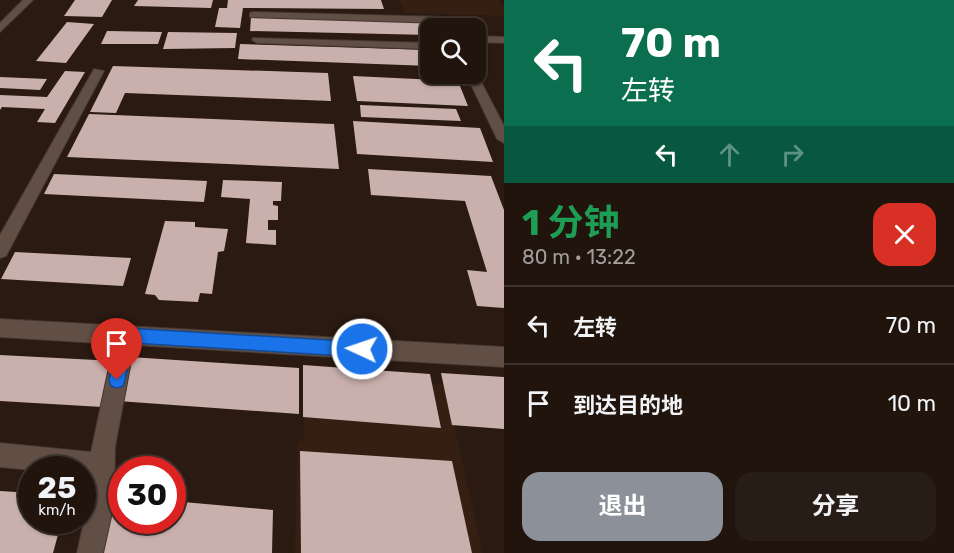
<!DOCTYPE html>
<html lang="zh">
<head>
<meta charset="utf-8">
<style>
	:root { --surface:#20140d; --page:#281d16; --text:#f1f3f6; --muted:#a29e9d; --line:#3d332e; --accent:#8c9099 }
	body { margin:0; font-family:Rubik,"Noto Sans SC",sans-serif; background:var(--page); color:var(--text); height:100vh; display:flex; flex-direction:column; font-size:22px; white-space:nowrap }
	* { box-sizing:border-box; margin:0 }
	p { font-size:20px; color:var(--muted) }
	.icon { flex:none; width:33px; height:33px; fill:none; stroke:currentColor; stroke-width:2; stroke-linecap:round; stroke-linejoin:round }
	.map { position:relative; flex:1; overflow:hidden }
	.side { display:flex; flex-direction:column; background:var(--surface); width:450px }
	.side>* { flex:none }
	.guide { background:#0b6e4f; color:#fff; overflow:hidden }
	.fabs { position:absolute; left:420px; top:18px; display:grid; gap:12px }
	.fabs a { display:grid; place-items:center; width:66px; height:66px; border-radius:12px; background:var(--surface); box-shadow:0 2px 4px #0004,0 0 0 2px var(--line); font-size:30px }
	.speed { position:absolute; left:18px; top:456px; display:flex; gap:12px; font-size:30px; font-weight:700; text-align:center }
	.speed>* { display:grid; place-content:center; width:78px; height:78px; border-radius:50%; background:var(--surface); box-shadow:0 2px 4px #0004,0 0 0 2px var(--line); line-height:1 }
	.speed small { font-size:15px; font-weight:400 }
	.speed .limit { border:9px solid #d22; background:#fff; color:#111 }
	.pin { position:absolute; display:grid; place-items:center; width:51px; height:51px; color:#fff; margin:-62px -26px; border-radius:50% 50% 50% 0; rotate:-45deg; box-shadow:0 0 6px #0007 }
	.pin .icon { rotate:45deg }
	.me { position:absolute; width:66px; margin:-33px; rotate:273deg; stroke-linejoin:round; filter:drop-shadow(0 0 4px #0008) }
	.turn { display:flex; align-items:center; gap:21px; height:126px; padding:0 18px; font-size:27px }
	.turn .icon { width:78px; height:78px; stroke-width:2.5 }
	.turn b { display:block; font-size:42px; line-height:51px }
	.lanes { display:flex; align-items:center; height:57px; padding:0 18px; background:#0003; justify-content:center; gap:30px; direction:ltr }
	.lanes .off { opacity:.35 }
	.round { display:grid; place-items:center; flex:none; width:63px; height:63px; border-radius:18px; background:var(--page) }
	.head { display:flex; align-items:center; justify-content:space-between; height:102px; padding:0 18px }
	h1 { font-size:36px; font-weight:700; line-height:45px; color:#1e9e55 }
	.primary-button { display:flex; gap:12px; margin-top:auto; padding:12px 18px }
	.primary-button a { flex:1; height:69px; border-radius:18px; background:var(--accent); color:#fff; font-size:24px; font-weight:700; line-height:69px; text-align:center }
	.primary-button a+a { background:var(--page); color:var(--text) }
	ul { padding:0; list-style:none }
	li { display:flex; align-items:center; gap:18px; height:78px; padding:0 18px; border-top:2px solid var(--line) }
	li div { flex:1 }
	li b { display:block; font-size:22px }
	li em { font-style:normal }
	main { display:flex; flex:1; min-height:0 }
	.map>svg:first-child { display:block }
</style>
</head>
<body>
<main>
<div class="map">
<svg width="504" height="553" viewBox="0 0 504 553">
	<rect width="100%" height="100%" fill="#2a1a11"/>
	<path fill="#351f13" d="M400,0H499L504,7V16L405,13Z
		M304,376L445,385L483,553H295L297,443L304,439Z"/>
	<path fill="#cab0ad" d="M75,0H112L102,17L64,16Z
		M138,0H213L211,8L134,6Z
		M228,0H381L384,9L243,8L240,28L215,27L219,8H227Z
		M251,17L425,21L430,35L250,31Z
		M67,22L94,24L66,63L36,61Z
		M107,31L162,32L158,44H101Z
		M168,32L237,33L235,48L163,49Z
		M240,44L430,50V66L238,59Z
		M113,66L328,73L331,101L125,93L116,113L90,112Z
		M65,71L85,72L55,123L37,122L45,109L2,107L0,110V95L47,97Z
		M353,76L458,81L468,106L357,101Z
		M0,77L47,79L40,90L0,88Z
		M360,105L456,109L461,121L361,117Z
		M89,114L334,124L339,169L67,157Z
		M353,121L480,128L493,162L357,154Z
		M368,169L491,176L504,210V308L477,306L467,270L487,272L465,201L371,195Z
		M54,174L207,181L204,202L44,194Z
		M223,180L282,182L281,201H273V205L278,206V220H268V230H276V245L246,243L250,199L221,197Z
		M165,221L195,222V227L228,229L224,251L218,252L212,294L200,293L198,302L159,300L155,295L145,294Z
		M15,252L131,258L123,286L1,279Z
		M0,355L115,361L102,407L0,401Z
		M130,357L299,368V414L118,401Z
		M303,365L430,374L441,428L303,417Z
		M441,373L504,377V429L452,425Z
		M300,451L452,461L472,553H301Z
		M0,491L32,493V520H62L53,553H0Z
		M111,496L122,497V520H172V501L273,510L272,553H97Z"/>
	<g fill="none" stroke-linecap="round" stroke-linejoin="round">
		<defs>
			<path id="minor" d="M23,0H33L0,32V23Z
				M253,12L446,17L449,18L455,28H445L442,23L250,17V13Z
				M476,36L504,37V43L476,42Z
				M253,38L430,43V49L257,43L252,40Z
				M94,69L104,71L6,256L0,258V235Z
				M476,72L504,126V143L497,139L466,74Z
				M0,319L504,347V367L134,345L115,447L114,503L103,553H77L88,503L90,476L82,475V470H32L0,467V443L91,452L114,344L0,337Z"/>
		</defs>
		<use href="#minor" stroke="#433631" stroke-width="2"/>
		<use href="#minor" fill="#614f45" fill-rule="evenodd"/>
	</g>
	<path fill="#1a73e8" stroke="#114b97" stroke-width="1.5" d="M126,328L362,342L368,344L370,349L368,354L362,357L132,343L125,380L123,386L117,388L111,386L109,380L118,335L121,330Z"/>
</svg>
<div class="fabs">
<a><svg class="icon" aria-label="search" viewBox="0 0 24 24"><circle cx="10" cy="10" r="6"/><path d="M15 15l6 6"/></svg></a>
</div>
<div class="speed"><div>25<small>km/h</small></div><div class="limit">30</div></div>
<div class="pin" style="left:117px;top:380px;background:#d93025"><svg class="icon" aria-label="arrive" viewBox="0 0 24 24"><path d="M6 21V4h12l-3 4 3 4H6"/></svg></div>
<svg class="me" style="left:362px;top:349px" viewBox="-20 -20 40 40"><circle r="17" fill="#1a73e8" stroke="#fff" stroke-width="3"/><path d="M0-11L8 9 0 5-8 9z" fill="#fff"/></svg>
</div>
<section class="side">
<div class="guide">
<div class="turn"><svg class="icon" aria-label="left" viewBox="0 0 24 24"><path d="M17 20v-9H6M10 6l-5 5 5 5"/></svg><div><b>70 m</b>左转</div></div>
<div class="lanes"><svg class="icon" aria-label="left" viewBox="0 0 24 24"><path d="M17 20v-9H6M10 6l-5 5 5 5"/></svg><svg class="icon off" aria-label="ahead" viewBox="0 0 24 24"><path d="M12 20V5M6 11l6-6 6 6"/></svg><svg class="icon off" aria-label="right" viewBox="0 0 24 24"><path d="M7 20v-9h11M14 6l5 5-5 5"/></svg></div>
</div>
<div class="head"><div><h1>1 分钟</h1><p>80 m · 13:22</p></div><a class="round" style="background:#d93025;color:#fff"><svg class="icon" aria-label="close" viewBox="0 0 24 24"><path d="M6 6l12 12M18 6L6 18"/></svg></a></div>
<ul>
<li><svg class="icon" aria-label="left" viewBox="0 0 24 24"><path d="M17 20v-9H6M10 6l-5 5 5 5"/></svg><div><b>左转</b></div><em>70 m</em></li>
<li><svg class="icon" aria-label="arrive" viewBox="0 0 24 24"><path d="M6 21V4h12l-3 4 3 4H6"/></svg><div><b>到达目的地</b></div><em>10 m</em></li>
</ul>
<div class="primary-button"><a>退出</a><a>分享</a></div>
</section>
</main>
</body>
</html>
